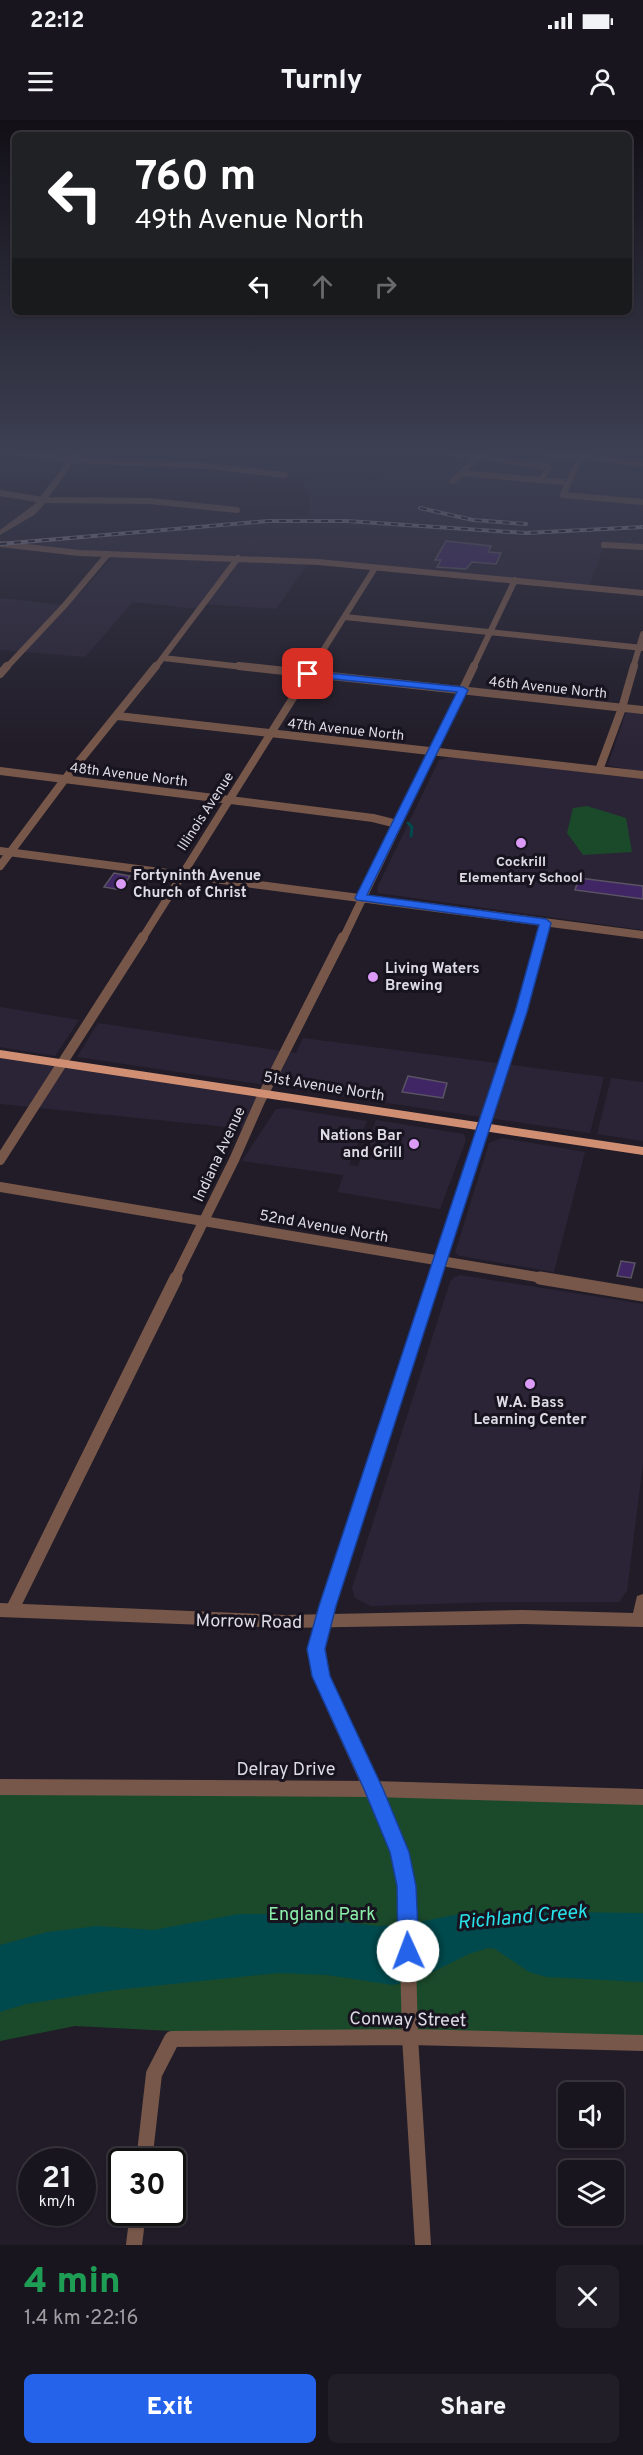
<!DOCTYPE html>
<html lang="en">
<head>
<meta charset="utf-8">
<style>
	:root { --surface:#19151e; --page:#221e27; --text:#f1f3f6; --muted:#9f9fa4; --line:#37343c; --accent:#2563eb }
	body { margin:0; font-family:Overpass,sans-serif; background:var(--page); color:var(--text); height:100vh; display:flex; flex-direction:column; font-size:22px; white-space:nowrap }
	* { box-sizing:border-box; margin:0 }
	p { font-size:20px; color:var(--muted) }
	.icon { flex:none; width:33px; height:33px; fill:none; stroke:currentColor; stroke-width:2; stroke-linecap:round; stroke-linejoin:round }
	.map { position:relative; height:2125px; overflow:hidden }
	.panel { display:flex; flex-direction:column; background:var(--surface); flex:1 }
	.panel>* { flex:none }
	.top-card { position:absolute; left:12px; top:12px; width:620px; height:183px; border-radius:9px; box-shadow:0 2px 4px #0004,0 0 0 2px var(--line); background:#202124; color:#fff; overflow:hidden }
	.buttons { position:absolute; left:558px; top:1962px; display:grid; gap:12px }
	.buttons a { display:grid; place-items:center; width:66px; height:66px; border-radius:9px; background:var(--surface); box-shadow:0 2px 4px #0004,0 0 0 2px var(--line); font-size:30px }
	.speed { position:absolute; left:18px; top:2028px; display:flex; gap:12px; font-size:30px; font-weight:700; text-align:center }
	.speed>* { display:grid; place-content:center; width:78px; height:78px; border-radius:50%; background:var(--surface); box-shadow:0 2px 4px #0004,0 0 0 2px var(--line); line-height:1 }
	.speed small { font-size:15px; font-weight:400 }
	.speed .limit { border:3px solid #111; border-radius:9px; background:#fff; color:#111 }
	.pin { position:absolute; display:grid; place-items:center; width:51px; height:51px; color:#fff; margin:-26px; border-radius:12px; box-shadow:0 3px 9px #0006 }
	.me { position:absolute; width:66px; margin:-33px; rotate:358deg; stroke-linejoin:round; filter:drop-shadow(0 0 4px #0008) }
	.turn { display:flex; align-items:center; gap:21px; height:126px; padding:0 24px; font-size:27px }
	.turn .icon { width:78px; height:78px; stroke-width:2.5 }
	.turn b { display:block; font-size:42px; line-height:51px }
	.lanes { display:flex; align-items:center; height:57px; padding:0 24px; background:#0003; justify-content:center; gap:30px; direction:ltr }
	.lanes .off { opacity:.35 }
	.round { display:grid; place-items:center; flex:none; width:63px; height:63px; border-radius:9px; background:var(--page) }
	.head { display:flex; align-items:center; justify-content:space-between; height:102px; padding:0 24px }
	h1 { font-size:36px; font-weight:800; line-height:45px; color:#1e9e55 }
	.primary-button { display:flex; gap:12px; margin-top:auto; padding:12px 24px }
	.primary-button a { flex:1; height:69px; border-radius:9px; background:var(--accent); color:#fff; font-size:24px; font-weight:800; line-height:69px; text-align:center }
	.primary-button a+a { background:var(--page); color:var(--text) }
	.status { display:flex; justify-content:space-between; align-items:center; height:42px; padding:0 30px; background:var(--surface); direction:ltr }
	.status svg { height:16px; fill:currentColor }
	header { display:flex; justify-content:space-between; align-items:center; height:78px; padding:0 24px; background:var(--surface); font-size:27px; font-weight:800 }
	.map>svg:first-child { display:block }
</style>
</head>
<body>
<div class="status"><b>22:12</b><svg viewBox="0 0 49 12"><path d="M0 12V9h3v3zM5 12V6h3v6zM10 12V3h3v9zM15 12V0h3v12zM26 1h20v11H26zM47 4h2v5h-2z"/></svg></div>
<header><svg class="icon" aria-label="menu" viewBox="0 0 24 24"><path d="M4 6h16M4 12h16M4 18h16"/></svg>Turnly<svg class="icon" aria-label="person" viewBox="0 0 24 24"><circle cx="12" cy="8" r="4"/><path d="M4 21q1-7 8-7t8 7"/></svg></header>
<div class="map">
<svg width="643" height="2125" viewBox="0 0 643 2125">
	<rect width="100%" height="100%" fill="#211c28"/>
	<path fill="#2b2436" d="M413,332H563L571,335L643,344V428L604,425L589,467L310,441L276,489L203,484L199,489L133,482L85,537L0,530V478L65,485L77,477L112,438L251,440L79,433L0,424L309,397V377L303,364L310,360L323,358L378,360Z
		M626,592L643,593V653L608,645Z
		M450,637L643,659V810L378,773L377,768L439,640Z
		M0,887L79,900L55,936L0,927Z
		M98,903L296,933L303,918L604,957L590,1013L77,937Z
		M0,933L264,974L247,1009L0,984Z
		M611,958L643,962V1021L597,1014Z
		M286,988L367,1001L349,1045L358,1046L376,1000L464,1014L466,1020L440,1089L338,1072L343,1055L242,1041L276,989Z
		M502,1018L585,1032L554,1152L460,1136L455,1133L489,1023Z
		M460,1155L643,1184V1344L627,1471L619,1482H494L371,1486L355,1478L352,1468L450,1162L453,1158Z"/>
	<path fill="#1b4a2b" d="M587,686L626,698L632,732L583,735L567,713L573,688Z
		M0,1668L643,1677V1917L308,1918L75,1906L0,1921Z"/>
	<path fill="#004a4d" d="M554,1792L643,1793V1862L546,1857L529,1852L495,1829L488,1828L469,1834L418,1859L393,1865L327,1855L278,1853L115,1870L26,1884L0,1892V1825L47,1812L97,1806L153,1810L239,1794H276L378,1806L409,1804L459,1794Z"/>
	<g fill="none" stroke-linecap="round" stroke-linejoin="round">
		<path stroke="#004a4d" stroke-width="3" d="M408,703L412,707L411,716"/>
	</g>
	<path fill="#402664" stroke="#595462" stroke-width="1.5" d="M446,421L491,426L488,432L501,433L496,444L472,442L466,449L437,447L441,440H435Z
		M114,753L130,756L121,770L104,767Z
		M579,758L643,766V779L575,770Z
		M408,956L447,963L443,978L402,972Z
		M621,1141L635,1143L631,1158L617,1156Z"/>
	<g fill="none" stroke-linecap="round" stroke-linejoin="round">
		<path stroke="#775749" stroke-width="6" d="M16,332L71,340L208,346L285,355
			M447,332L549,347L541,360
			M540,332L643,344
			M581,336L563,375L643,382
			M461,353L562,362
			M453,361L481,334
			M0,373L43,380L150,381L237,390
			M0,424L79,433L318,442L643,473
			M604,425L643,427
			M345,497L643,528
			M163,538L252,548
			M6,548L65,485L108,434
			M155,548L238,438
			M312,548L375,448
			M473,548L515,460
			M633,548L643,514"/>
		<path stroke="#775749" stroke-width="8" d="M239,546L643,590
			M0,554L7,546
			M118,596L643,655
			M599,650L622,588L634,546
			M0,651L373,698L397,704
			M0,731L643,815
			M0,746L65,659L156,546
			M142,819L313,546
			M343,819L474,546
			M542,819L546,803"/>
		<path stroke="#775749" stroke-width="10" d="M0,1040L143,817
			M0,1067L549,1159
			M175,1159L234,1040L260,981L343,817
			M434,1159L521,892L542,817"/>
		<path stroke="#775749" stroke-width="13" d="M540,1158L643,1175
			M12,1490L176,1158
			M335,1587L321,1556L316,1529L327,1486L434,1158"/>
		<path stroke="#775749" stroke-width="16" d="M334,1586L395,1720L406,1757L410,1917L423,2125
			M0,1667L374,1669L643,1677
			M144,2042L154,1954L172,1919L410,1917L643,1923
			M134,2125L138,2092"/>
		<path fill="#775749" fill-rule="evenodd" d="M74,332H81L41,388L34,395L0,415V410L35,384Z
			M643,1474V1507L523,1504L284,1508L0,1497V1483L284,1495L523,1490L633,1493L637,1476Z"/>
		<path fill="#d08f72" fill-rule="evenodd" d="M0,930L643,1027V1035L0,938Z"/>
		<defs>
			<path id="rail" d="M420,388L473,400L526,404
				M0,424L269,401H347L526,413L643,407"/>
		</defs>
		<use href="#rail" stroke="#8c8893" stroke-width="4"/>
		<use href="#rail" stroke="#17131f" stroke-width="2" stroke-dasharray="7" stroke-linecap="butt"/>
	</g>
	<linearGradient id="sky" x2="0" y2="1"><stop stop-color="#120f16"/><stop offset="0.53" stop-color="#3d4053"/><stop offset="1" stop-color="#3d4053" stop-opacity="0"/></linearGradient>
	<rect width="643" height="629" fill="url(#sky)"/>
	<path fill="#2563eb" stroke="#184099" stroke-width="1.5" d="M308,551L463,567L468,570L367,775L546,799L551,803L527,892L336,1486L325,1529L330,1556L383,1669L409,1732L416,1766L419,1831L416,1837L408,1840L401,1837L398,1831L397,1766L390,1732L364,1669L312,1556L307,1529L319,1486L515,892L539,805L357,780L355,778L457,572L305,556L303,554Z"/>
	<g fill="#da9af6" stroke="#17131f" stroke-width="2">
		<circle cx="521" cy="723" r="6"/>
		<circle cx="121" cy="764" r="6"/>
		<circle cx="373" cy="857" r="6"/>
		<circle cx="414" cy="1024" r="6"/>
		<circle cx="530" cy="1264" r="6"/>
	</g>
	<g text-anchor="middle" stroke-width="6" stroke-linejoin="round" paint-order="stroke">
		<g font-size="14" fill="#dedbe4" stroke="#17131f">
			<text transform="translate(548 567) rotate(6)" y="5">46th Avenue North</text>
			<text transform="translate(346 609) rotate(6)" y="5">47th Avenue North</text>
			<text transform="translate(129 654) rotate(7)" y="5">48th Avenue North</text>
			<text transform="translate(205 691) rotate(-57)" y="5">Illinois Avenue</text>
		</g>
		<g font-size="14" font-weight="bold" fill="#dedbe4" stroke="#17131f">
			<text x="521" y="746">Cockrill<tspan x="521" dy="16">Elementary School</tspan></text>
		</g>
		<g font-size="15" font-weight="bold" fill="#dedbe4" stroke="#17131f" text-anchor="start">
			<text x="133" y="760">Fortyninth Avenue<tspan x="133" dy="17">Church of Christ</tspan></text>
			<text x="385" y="853">Living Waters<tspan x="385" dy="17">Brewing</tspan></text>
			<text x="402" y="1020" text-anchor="end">Nations Bar<tspan x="402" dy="17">and Grill</tspan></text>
			<text x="530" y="1287" text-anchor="middle">W.A. Bass<tspan x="530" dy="17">Learning Center</tspan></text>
		</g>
		<g font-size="15" fill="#dedbe4" stroke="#17131f">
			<text transform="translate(324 966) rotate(9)" y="5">51st Avenue North</text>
			<text transform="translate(219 1034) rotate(-65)" y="5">Indiana Avenue</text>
			<text transform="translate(324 1106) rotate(10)" y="5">52nd Avenue North</text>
		</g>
		<g font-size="18" fill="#dedbe4" stroke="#17131f">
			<text transform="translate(249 1501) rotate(1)" y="6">Morrow Road</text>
			<text x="286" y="1655">Delray Drive</text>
			<text transform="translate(408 1899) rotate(1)" y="6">Conway Street</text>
		</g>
		<g font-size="18" fill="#8cefa9" stroke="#17131f">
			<text x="322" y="1800">England Park</text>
		</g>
		<g font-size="20" font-style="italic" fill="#29e1e8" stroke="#17131f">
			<text transform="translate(522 1796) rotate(-5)" y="7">Richland Creek</text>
		</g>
	</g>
</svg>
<div class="buttons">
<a><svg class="icon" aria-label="sound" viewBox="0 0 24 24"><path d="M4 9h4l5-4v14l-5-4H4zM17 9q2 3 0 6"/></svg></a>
<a><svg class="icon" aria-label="layers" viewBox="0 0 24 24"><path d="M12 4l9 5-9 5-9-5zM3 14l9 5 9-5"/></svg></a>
</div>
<div class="speed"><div>21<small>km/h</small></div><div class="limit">30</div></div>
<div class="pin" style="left:308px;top:554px;background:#d93025"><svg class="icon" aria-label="arrive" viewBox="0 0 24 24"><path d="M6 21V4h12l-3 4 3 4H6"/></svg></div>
<svg class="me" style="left:408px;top:1831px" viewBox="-20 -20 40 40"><circle r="19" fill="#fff"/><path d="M0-13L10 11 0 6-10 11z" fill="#2563eb"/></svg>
<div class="top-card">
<div class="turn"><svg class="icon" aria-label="left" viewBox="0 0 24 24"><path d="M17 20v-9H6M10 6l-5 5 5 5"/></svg><div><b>760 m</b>49th Avenue North</div></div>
<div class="lanes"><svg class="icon" aria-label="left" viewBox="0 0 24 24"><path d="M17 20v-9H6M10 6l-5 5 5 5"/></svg><svg class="icon off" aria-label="ahead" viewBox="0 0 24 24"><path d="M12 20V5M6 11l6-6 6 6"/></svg><svg class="icon off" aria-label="right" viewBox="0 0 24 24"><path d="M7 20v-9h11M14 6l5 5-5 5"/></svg></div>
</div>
</div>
<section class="panel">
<div class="head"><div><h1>4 min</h1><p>1.4 km · 22:16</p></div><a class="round"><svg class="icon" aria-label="close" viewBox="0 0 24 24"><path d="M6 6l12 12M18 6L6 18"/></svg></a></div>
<div class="primary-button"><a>Exit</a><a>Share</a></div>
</section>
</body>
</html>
